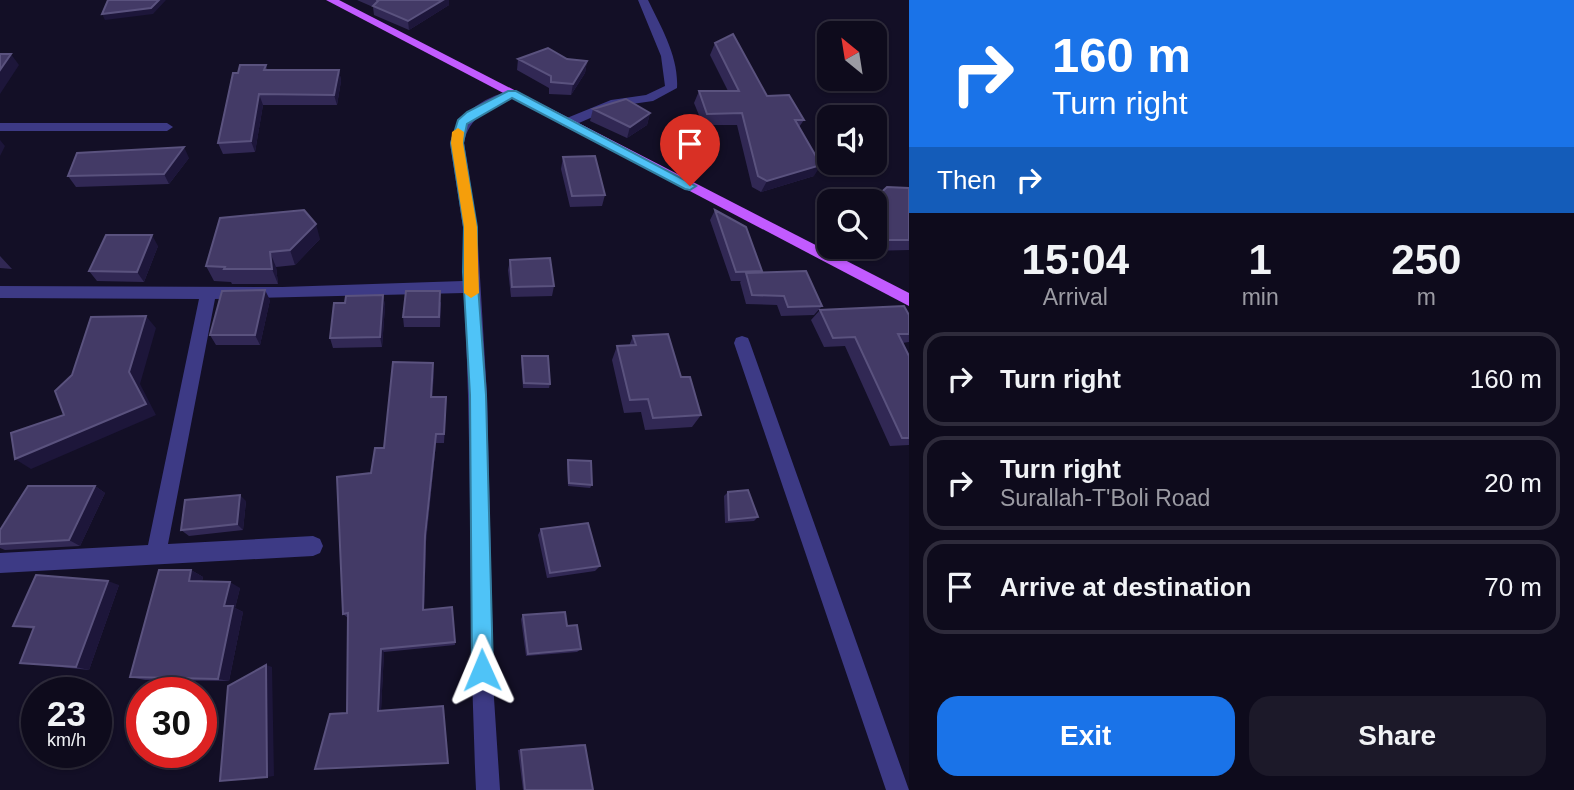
<!DOCTYPE html>
<html lang="en">
<head>
<meta charset="utf-8">
<style>
	:root { --surface:#0e0b1c; --page:#1c1929; --text:#f1f3f6; --muted:#9b9ba3; --line:#2e2b3b; --accent:#1a73e8 }
	body { margin:0; font-family:Helvetica,sans-serif; background:var(--page); color:var(--text); height:100vh; display:flex; flex-direction:column; font-size:26px; white-space:nowrap }
	* { box-sizing:border-box; margin:0 }
	p { font-size:23px; color:var(--muted) }
	.icon { flex:none; width:38px; height:38px; fill:none; stroke:currentColor; stroke-width:2; stroke-linecap:round; stroke-linejoin:round }
	.map { position:relative; flex:1; overflow:hidden }
	.drawer { display:flex; flex-direction:column; background:var(--surface); width:665px }
	.drawer>* { flex:none }
	.hud { background:#1a73e8; color:#fff; overflow:hidden }
	.needle { width:46px; rotate:330deg }
	.controls { position:absolute; left:817px; top:21px; display:grid; gap:14px }
	.controls a { display:grid; place-items:center; width:70px; height:70px; border-radius:14px; background:var(--surface); box-shadow:0 2px 5px #0004,0 0 0 2px var(--line); font-size:35px }
	.speed { position:absolute; left:21px; top:677px; display:flex; gap:14px; font-size:35px; font-weight:700; text-align:center }
	.speed>* { display:grid; place-content:center; width:91px; height:91px; border-radius:50%; background:var(--surface); box-shadow:0 2px 5px #0004,0 0 0 2px var(--line); line-height:1 }
	.speed small { font-size:18px; font-weight:400 }
	.speed .limit { border:10px solid #d22; background:#fff; color:#111 }
	.pin { position:absolute; display:grid; place-items:center; width:60px; height:60px; color:#fff; margin:-72px -30px; border-radius:50% 50% 50% 0; rotate:-45deg; box-shadow:0 0 7px #0007 }
	.pin .icon { rotate:45deg }
	.me { position:absolute; width:77px; margin:-38px; rotate:359deg; stroke-linejoin:round; filter:drop-shadow(0 0 5px #0008) }
	.turn { display:flex; align-items:center; gap:24px; height:147px; padding:0 28px; font-size:32px }
	.turn .icon { width:91px; height:91px; stroke-width:2.5 }
	.turn b { display:block; font-size:49px; line-height:60px }
	.then { display:flex; align-items:center; height:66px; padding:0 28px; background:#0003; gap:14px; font-size:26px }
	.eta { display:flex; justify-content:space-evenly; align-items:center; height:119px; text-align:center }
	.eta b { font-size:42px; font-weight:800; line-height:49px }
	.button { display:flex; gap:14px; margin-top:auto; padding:14px 28px }
	.button a { flex:1; height:80px; border-radius:21px; background:var(--accent); color:#fff; font-size:28px; font-weight:800; line-height:80px; text-align:center }
	.button a+a { background:var(--page); color:var(--text) }
	ul { padding:0; list-style:none }
	li { display:flex; align-items:center; gap:21px; height:94px; margin:0 14px 10px; padding:0 14px; border:4px solid var(--line); border-radius:21px }
	li div { flex:1 }
	li b { display:block; font-size:26px }
	li em { font-style:normal }
	main { display:flex; flex:1; min-height:0 }
	.map>svg:first-child { display:block }
</style>
</head>
<body>
<main>
<div class="map">
<svg width="909" height="790" viewBox="0 0 909 790">
	<rect width="100%" height="100%" fill="#130f26"/>
	<g fill="none" stroke-linecap="round" stroke-linejoin="round">
		<path fill="#3d3a85" fill-rule="evenodd" d="M638,0H648C661,27 679,57 677,88L653,101L618,106L572,126H562V120L611,100L646,95L665,86L661,56Z
			M512,90L516,91V97C493,107 469,115 464,143L477,227L487,395L494,698L500,790H476C468,624 473,459 464,293L215,299L168,544L313,536L320,539L323,546L320,553L313,556L0,573V553L148,545L199,299L0,298V286L282,287L463,281V227L450,143C457,113 484,98 512,90Z
			M0,123H167L173,127L167,131H0Z
			M742,336L748,338L750,343L909,790H886L734,343L736,338Z"/>
		<path fill="#c25bff" fill-rule="evenodd" d="M326,0H339L909,293V306Z"/>
	</g>
	<path fill="#312854" d="M357,0H449V5L409,30L374,15L373,7Z
		M715,43L767,96L804,120L799,127L814,176L761,192L752,187L737,125H703L694,103L699,91H728L710,55Z
		M518,59H567L587,61L585,73L571,95L549,94V88L517,70Z
		M266,65L267,70H339L341,81L337,105H263L255,152L223,154L218,143L238,73Z
		M593,109L650,113L647,125L627,138L590,121Z
		M563,157L605,195L602,206L570,207L561,169Z
		M189,158L169,184L76,187L68,176Z
		M909,188V250L867,251L865,247H875V201Z
		M715,210L762,271L761,273L822,306L814,315L781,316L777,305L746,304L740,282L741,281H731L710,220Z
		M320,239L295,265L276,267L278,284H232L231,282L214,281L206,266Z
		M158,246L144,282L97,281L89,271Z
		M0,256L12,269L0,268Z
		M510,260L554,286L552,296L511,297L508,270Z
		M383,295L385,306L382,347L333,348L330,338L345,303Z
		M270,300L260,345H216L210,335Z
		M441,302L440,327H404L403,317Z
		M820,310L909,315V342L902,343L909,356V445L890,446L845,346L824,347L811,320Z
		M633,336L681,377L701,415L692,427L645,430L641,412L624,413L612,360L617,346H629Z
		M522,356L550,384L549,388H523L521,360Z
		M434,373L432,397H446V407L444,443H436L426,542L424,610L452,607L455,645L384,652L381,710L347,713L348,618L343,614L371,473L384,448Z
		M568,460L592,485L590,488L568,486L567,464Z
		M95,486L105,493L80,546L5,550L0,548V530Z
		M728,492L758,517L754,521L725,523L724,496Z
		M246,501L243,530L189,536L181,530Z
		M541,529L600,566L595,571L547,578L538,535Z
		M191,570L203,577L202,581L240,588L235,608L243,612L229,681L145,680L130,677Z
		M119,585L89,670L20,663L34,629L13,626Z
		M523,615L567,626L581,649L577,652L526,656L521,619Z
		M581,744L585,745L593,790H523L518,750Z"/>
	<path fill="#1d163a" d="M159,0H166L153,14L105,20L102,14Z
		M443,0H449V5L409,30L408,21Z
		M11,54L19,65L0,94V70Z
		M587,61L585,73L571,95L573,84Z
		M339,70L341,81L337,105L334,95Z
		M259,94L263,105L255,152L251,141Z
		M650,113L647,125L627,138L630,127Z
		M0,140L5,146L0,156Z
		M184,147L189,158L169,184L164,174Z
		M821,165L814,176L761,192L767,181Z
		M316,224L320,239L295,265L290,250Z
		M152,235L158,246L144,282L137,272Z
		M270,252L276,267L278,284L272,269Z
		M265,290L270,300L260,345L255,335Z
		M383,295L385,306L382,347L380,337Z
		M146,316L156,328L140,384L156,415L31,469L15,459L129,372Z
		M433,363L434,373L432,406L431,397Z
		M436,434V443L426,542L424,614L423,610L425,536Z
		M95,486L105,493L80,546L69,540Z
		M240,495L246,501L243,530L237,524Z
		M191,570L203,577L200,588L189,581Z
		M108,581L119,585L89,670L76,667Z
		M230,582L240,588L235,608L243,612L229,681L218,679L224,606Z
		M381,649L384,652L381,711H378Z
		M266,665L272,667L274,776L267,777Z"/>
	<path fill="#433a66" stroke="#5a527e" stroke-width="2" d="M108,0H159L151,8L102,14Z
		M377,0H443L408,21L373,6L378,1Z
		M733,34L767,96L789,95L804,120H795L821,165L767,181L758,176L742,113L707,114L699,91H739L715,43Z
		M548,48L567,59L587,61L573,84L551,82V76L518,59Z
		M0,54H11L0,70Z
		M240,65H266L264,70H339L334,95L259,94L251,141L218,143L233,73H238Z
		M626,99L650,113L630,127L593,109Z
		M184,147L164,174L68,176L77,153Z
		M595,156L605,195L572,196L563,157Z
		M887,187L909,188V240H876L875,238V201H872Z
		M304,210L316,224L290,250L270,252L272,269H224L225,267L206,266L220,218Z
		M715,210L746,227L762,271L736,272Z
		M106,235H152L137,272L89,271Z
		M550,258L554,286L512,287L510,260Z
		M806,271L822,306L788,307L784,296L752,295L746,273Z
		M265,290L255,335H210L222,291Z
		M406,291H440L439,317H403Z
		M383,295L380,337L330,338L334,303H345L346,296Z
		M904,306L909,315V334H898L909,356V438H902L855,337L833,338L820,310Z
		M146,316L129,372L146,404L15,459L11,433L64,415L55,391L72,375L91,317Z
		M668,334L681,377H690L701,415L653,418L648,399L630,400L617,346L636,345L633,336Z
		M522,356H548L550,384L524,383Z
		M393,362L433,363L431,397H446L444,434H436L425,536L423,610L452,607L455,642L381,649L378,711L443,706L448,763L315,769L330,714L347,713L348,613L343,614L337,477L371,473L375,448H384Z
		M568,460L591,461L592,485L569,483Z
		M28,486H95L69,540L0,544V530Z
		M748,490L758,517L729,520L728,492Z
		M240,495L237,524L181,530L185,500Z
		M588,523L600,566L550,573L541,529Z
		M159,570H191L189,581L230,582L224,606H233L218,679L130,677Z
		M36,575L108,581L76,667L20,663L34,627L13,626Z
		M565,612L567,626L577,625L581,649L528,654L523,615Z
		M266,665L267,777L220,781L228,686Z
		M585,745L593,790H525L521,750Z"/>
	<path fill="#4fc3f7" stroke="#337fa1" stroke-width="2" d="M508,91H516L696,186L690,190L685,189L512,98L467,124L463,143L477,227V272L486,395L493,670L490,677L482,680L475,677L472,670L470,395L463,272L464,227L451,143L458,120L467,112Z"/>
	<path fill="#f59e0b" d="M458,128L464,132L463,143L477,227L479,293L471,298L464,293V227L451,143L452,132Z"/>
</svg>
<div class="controls">
<a><svg class="needle" viewBox="-14 -14 28 28"><path d="M0-13l5 13h-10z" fill="#e53935"/><path d="M0 13l5-13h-10z" fill="#9b9ba3"/></svg></a>
<a><svg class="icon" aria-label="sound" viewBox="0 0 24 24"><path d="M4 9h4l5-4v14l-5-4H4zM17 9q2 3 0 6"/></svg></a>
<a><svg class="icon" aria-label="search" viewBox="0 0 24 24"><circle cx="10" cy="10" r="6"/><path d="M15 15l6 6"/></svg></a>
</div>
<div class="speed"><div>23<small>km/h</small></div><div class="limit">30</div></div>
<div class="pin" style="left:690px;top:186px;background:#d93025"><svg class="icon" aria-label="arrive" viewBox="0 0 24 24"><path d="M6 21V4h12l-3 4 3 4H6"/></svg></div>
<svg class="me" style="left:482px;top:670px" viewBox="-20 -20 40 40"><path d="M0-17L14 15 0 8-14 15z" fill="#4fc3f7" stroke="#fff" stroke-width="4"/></svg>
</div>
<section class="drawer">
<div class="hud">
<div class="turn"><svg class="icon" aria-label="right" viewBox="0 0 24 24"><path d="M7 20v-9h11M14 6l5 5-5 5"/></svg><div><b>160 m</b>Turn right</div></div>
<div class="then">Then<svg class="icon" aria-label="right" viewBox="0 0 24 24"><path d="M7 20v-9h11M14 6l5 5-5 5"/></svg></div>
</div>
<div class="eta">
<div><b>15:04</b><p>Arrival</p></div>
<div><b>1</b><p>min</p></div>
<div><b>250</b><p>m</p></div>
</div>
<ul>
<li><svg class="icon" aria-label="right" viewBox="0 0 24 24"><path d="M7 20v-9h11M14 6l5 5-5 5"/></svg><div><b>Turn right</b></div><em>160 m</em></li>
<li><svg class="icon" aria-label="right" viewBox="0 0 24 24"><path d="M7 20v-9h11M14 6l5 5-5 5"/></svg><div><b>Turn right</b><p>Surallah-T'Boli Road</p></div><em>20 m</em></li>
<li><svg class="icon" aria-label="arrive" viewBox="0 0 24 24"><path d="M6 21V4h12l-3 4 3 4H6"/></svg><div><b>Arrive at destination</b></div><em>70 m</em></li>
</ul>
<div class="button"><a>Exit</a><a>Share</a></div>
</section>
</main>
</body>
</html>
